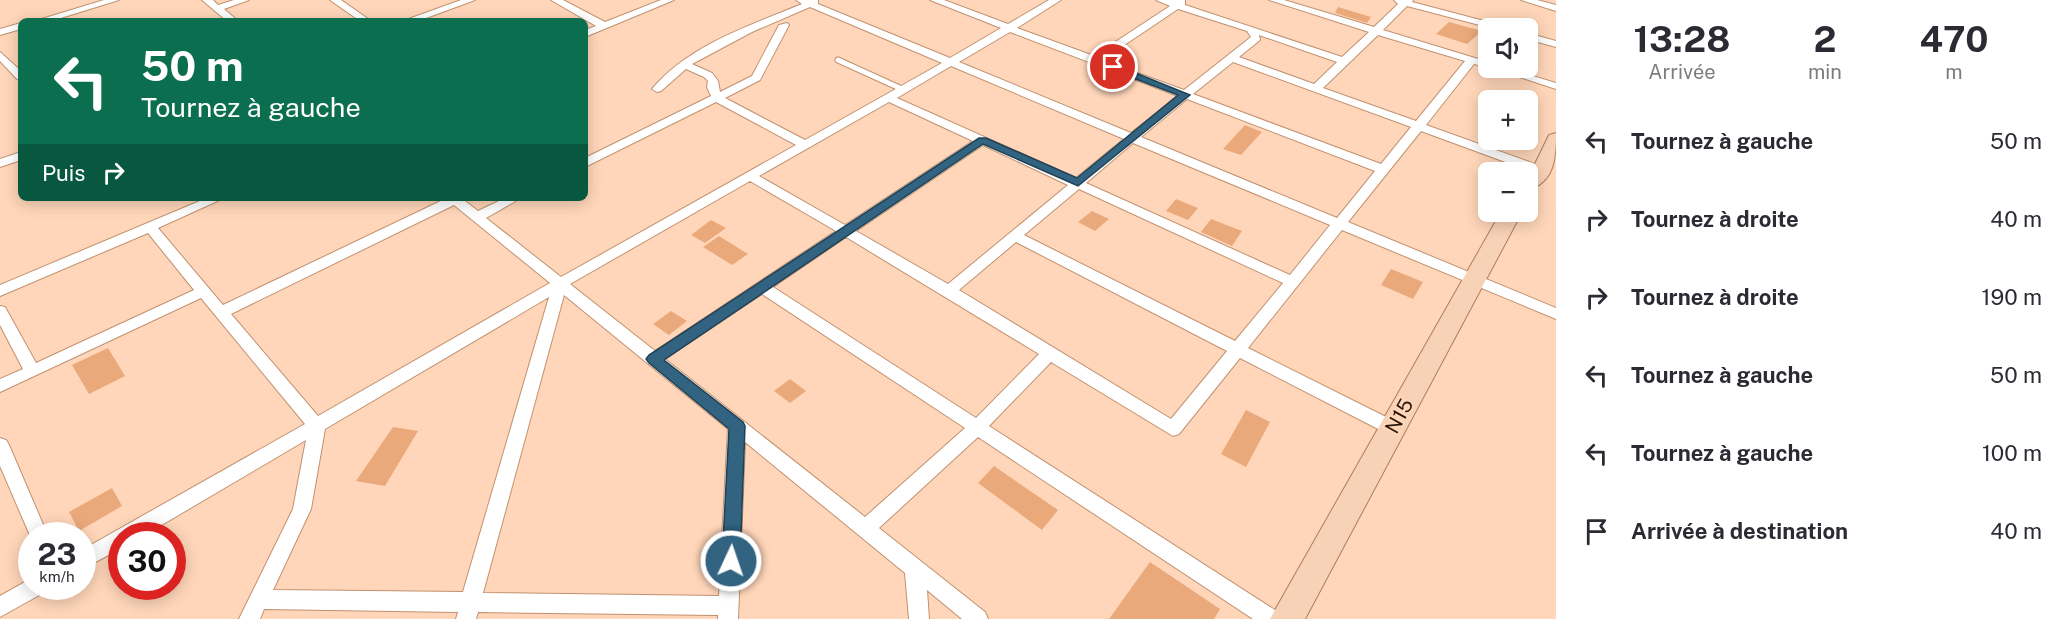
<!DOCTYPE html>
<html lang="fr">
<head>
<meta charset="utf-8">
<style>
	:root { --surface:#fff; --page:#f2f2f3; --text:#2b2b33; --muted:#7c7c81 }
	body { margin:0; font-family:"Public Sans",sans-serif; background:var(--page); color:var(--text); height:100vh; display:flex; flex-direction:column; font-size:22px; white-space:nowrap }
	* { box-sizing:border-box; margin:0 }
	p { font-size:20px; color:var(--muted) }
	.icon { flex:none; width:33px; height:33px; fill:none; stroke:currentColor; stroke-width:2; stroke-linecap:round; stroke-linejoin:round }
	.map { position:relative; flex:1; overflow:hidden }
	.drawer { display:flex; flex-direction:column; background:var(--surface); width:510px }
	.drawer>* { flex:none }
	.hud { position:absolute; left:18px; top:18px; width:570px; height:183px; border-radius:9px; box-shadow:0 3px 15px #0003; background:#0b6e4f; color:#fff; overflow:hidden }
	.tools { position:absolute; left:1478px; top:18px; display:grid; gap:12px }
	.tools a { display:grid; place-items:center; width:60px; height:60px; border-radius:9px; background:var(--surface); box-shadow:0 3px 15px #0003; font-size:30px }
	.speed { position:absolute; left:18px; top:522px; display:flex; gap:12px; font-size:30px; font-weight:700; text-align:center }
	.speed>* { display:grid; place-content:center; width:78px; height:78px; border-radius:50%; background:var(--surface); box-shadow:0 3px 15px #0003; line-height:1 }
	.speed small { font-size:15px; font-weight:400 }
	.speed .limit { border:9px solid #d22; background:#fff; color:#111 }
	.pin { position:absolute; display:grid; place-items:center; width:51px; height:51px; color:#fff; margin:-26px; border:3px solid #fff; border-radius:50%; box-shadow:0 2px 6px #0007 }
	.me { position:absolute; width:66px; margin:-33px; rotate:3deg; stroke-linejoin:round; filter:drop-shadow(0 0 4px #0008) }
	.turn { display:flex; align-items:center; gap:21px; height:126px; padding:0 24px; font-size:27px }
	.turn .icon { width:78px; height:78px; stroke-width:2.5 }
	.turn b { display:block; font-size:42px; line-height:51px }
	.then { display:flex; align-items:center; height:57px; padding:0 24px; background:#0003; gap:12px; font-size:22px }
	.eta { display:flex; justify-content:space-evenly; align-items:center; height:102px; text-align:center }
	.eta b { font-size:36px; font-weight:700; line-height:42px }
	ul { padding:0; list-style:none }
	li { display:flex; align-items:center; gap:18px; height:78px; padding:0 24px }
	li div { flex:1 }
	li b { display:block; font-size:22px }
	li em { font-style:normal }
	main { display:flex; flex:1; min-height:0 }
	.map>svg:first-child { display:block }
</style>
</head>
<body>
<main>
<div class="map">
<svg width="1556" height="619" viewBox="0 0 1556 619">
	<rect width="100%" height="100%" fill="#ffd6b9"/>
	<path fill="#eaa97b" d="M1338,7L1371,17L1367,23L1335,13Z
		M1449,22L1482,31L1467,44L1436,34Z
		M1245,125L1262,132L1241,155L1223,149Z
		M1176,199L1198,208L1188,220L1166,211Z
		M1092,211L1109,219L1095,231L1078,222Z
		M1211,219L1242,231L1232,246L1201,232Z
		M711,220L726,228L705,243L691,235Z
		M719,236L748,254L732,265L703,247Z
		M1391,269L1423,282L1413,299L1381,285Z
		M671,311L687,321L669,335L653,324Z
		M108,348L125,376L89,394L72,365Z
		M790,379L806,391L790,403L774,391Z
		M1246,410L1270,422L1246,467L1221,454Z
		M393,427L418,431L385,486L356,481Z
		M994,466L1058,510L1042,530L978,483Z
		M112,488L122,506L79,531L69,512Z
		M1150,562L1220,609L1214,619H1109Z"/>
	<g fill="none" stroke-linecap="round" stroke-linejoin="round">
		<defs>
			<path id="service" d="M838,60L904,90"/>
			<path id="minor" d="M104,0H119L51,21H35Z
				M202,0H213L218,5L234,0H249L224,9L238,21H227Z
				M330,0H341L371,21H360Z
				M461,0H475L418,21H403Z
				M551,0H563L605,22L661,0H674L585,37V30L596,26Z
				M796,0H818V4L950,58L1001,28L930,0H944L1008,24L1049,0H1061L1017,28L1094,56L1170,6L1156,0H1185V5L1342,57L1369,32L1269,0H1284L1374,27L1398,4L1394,0H1413L1412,2L1503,26L1505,28H1491L1407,6L1383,30L1488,62V68H1491L1474,64L1426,125L1546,168L1548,171L1546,174H1538L1421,131L1348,222L1556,308V319L1342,230L1248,348L1398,423L1401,428L1398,433L1392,435L1386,433L1240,358L1179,434L1173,436L1051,362L989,426L1278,612L1281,619H1253L978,437L879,528L985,612L988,619H962L927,590L929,619H909L905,573L745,442L738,619H718V615L478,612L476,619H456L458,612L264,609L260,619H239L293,509L306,440L143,536H122V548L82,569V550L305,424L201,298L0,392V379L23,369L0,325V306L5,307L36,363L194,290L148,233L0,296V285L207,198H224L158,228L223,305L447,198H461L478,211L505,198H521L486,218L561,277L796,145L716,102L585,167V158L711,96L707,87L708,81L704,77L686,69L661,91L657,92L652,89C689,45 751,25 802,4ZM810,7L942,63L805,140L725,98L760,80L789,25L787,23L779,25L752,76L720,92L718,81L712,73L692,64L752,32ZM1178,9L1247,31L1251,37L1184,90L1102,60ZM1010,32L1178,96L1131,133L959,62ZM1259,35L1337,62L1314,84L1239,57L1260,40ZM1378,35L1465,61L1416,121L1323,88ZM1233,62L1411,127L1381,164L1193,94ZM951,66L1124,139L1076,178L897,98ZM1187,99L1375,171L1337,218L1141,137ZM889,102L973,141L845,225L759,176ZM1133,143L1330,225L1290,275L1086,183ZM983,145L1068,185L948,284L856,231ZM750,181L836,231L655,351L570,284ZM1079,189L1283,283L1235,341L1024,235ZM454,205L550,283L318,416L231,314ZM846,237L1039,354L976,418L773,287ZM1016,242L1227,351L1171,419L959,290ZM762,294L965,428L865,517L665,359ZM564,295L728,429L719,596L483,593ZM549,297L463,592L273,590L311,509L325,429Z
				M1521,0H1537L1556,5V11Z
				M21,23V29L0,35V29Z
				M1527,33L1556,41V47L1527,39Z
				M0,52L21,71V80L17,79L0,61Z
				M1492,68H1507L1556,83V89Z
				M21,152V160L0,167V159Z
				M0,438L6,440L9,445L48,536H32V540L0,466Z
				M32,578V586H46L43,593L0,617V596Z"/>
			<path id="primary" d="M1556,133C1556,157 1555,183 1527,190V174L1533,168L1549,135Z
				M1501,212H1522L1305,619H1270Z"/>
		</defs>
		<use href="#service" stroke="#c1916f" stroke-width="7"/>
		<use href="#minor" stroke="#c1916f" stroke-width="2"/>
		<use href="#primary" stroke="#ad7d5b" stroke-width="2"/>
		<use href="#service" stroke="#fff" stroke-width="5"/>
		<use href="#minor" fill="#fff" fill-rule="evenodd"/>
		<use href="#primary" fill="#f8d2b7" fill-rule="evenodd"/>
	</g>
	<path fill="#326482" stroke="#204154" stroke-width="1.5" d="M1109,65H1116L1190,95L1078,186L983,144L664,360L743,422L745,426L740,561L737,567L731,569L725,567L722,561L729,429L649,363L646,359L649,355L979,138H986L1077,178L1178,95L1109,69Z"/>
	<g text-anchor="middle" stroke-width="4.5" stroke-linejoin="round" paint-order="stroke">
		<g font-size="20" fill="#2a170a" stroke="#ffd6b9">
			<text transform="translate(1399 416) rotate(-61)" y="7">N15</text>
		</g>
	</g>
</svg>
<div class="tools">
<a><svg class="icon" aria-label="sound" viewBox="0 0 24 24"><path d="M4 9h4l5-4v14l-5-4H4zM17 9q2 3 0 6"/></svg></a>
<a>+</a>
<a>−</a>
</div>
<div class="speed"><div>23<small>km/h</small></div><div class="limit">30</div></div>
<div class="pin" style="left:1113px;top:67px;background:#d93025"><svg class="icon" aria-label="arrive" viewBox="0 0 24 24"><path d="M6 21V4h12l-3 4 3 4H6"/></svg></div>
<svg class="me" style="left:731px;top:561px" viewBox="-20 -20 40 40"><circle r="17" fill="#326482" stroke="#fff" stroke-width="3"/><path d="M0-11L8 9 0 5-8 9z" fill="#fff"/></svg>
<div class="hud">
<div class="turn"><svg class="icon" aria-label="left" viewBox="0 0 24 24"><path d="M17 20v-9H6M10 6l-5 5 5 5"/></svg><div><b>50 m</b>Tournez à gauche</div></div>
<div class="then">Puis<svg class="icon" aria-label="right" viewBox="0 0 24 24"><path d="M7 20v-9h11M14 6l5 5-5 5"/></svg></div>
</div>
</div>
<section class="drawer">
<div class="eta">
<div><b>13:28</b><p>Arrivée</p></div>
<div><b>2</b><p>min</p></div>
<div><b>470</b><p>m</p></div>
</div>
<ul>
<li><svg class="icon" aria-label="left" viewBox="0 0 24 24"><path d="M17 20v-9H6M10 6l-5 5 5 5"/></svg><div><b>Tournez à gauche</b></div><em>50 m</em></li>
<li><svg class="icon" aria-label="right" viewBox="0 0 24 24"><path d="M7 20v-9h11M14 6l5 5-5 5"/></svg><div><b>Tournez à droite</b></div><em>40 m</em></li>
<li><svg class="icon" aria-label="right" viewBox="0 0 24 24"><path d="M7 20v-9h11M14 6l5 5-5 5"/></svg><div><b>Tournez à droite</b></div><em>190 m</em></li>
<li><svg class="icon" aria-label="left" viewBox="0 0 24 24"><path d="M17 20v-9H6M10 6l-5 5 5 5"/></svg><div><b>Tournez à gauche</b></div><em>50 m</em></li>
<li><svg class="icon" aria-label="left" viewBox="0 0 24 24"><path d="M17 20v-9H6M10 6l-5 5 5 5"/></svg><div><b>Tournez à gauche</b></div><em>100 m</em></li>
<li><svg class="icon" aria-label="arrive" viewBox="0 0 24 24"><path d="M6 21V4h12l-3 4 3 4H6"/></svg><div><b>Arrivée à destination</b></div><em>40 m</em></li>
</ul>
</section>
</main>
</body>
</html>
